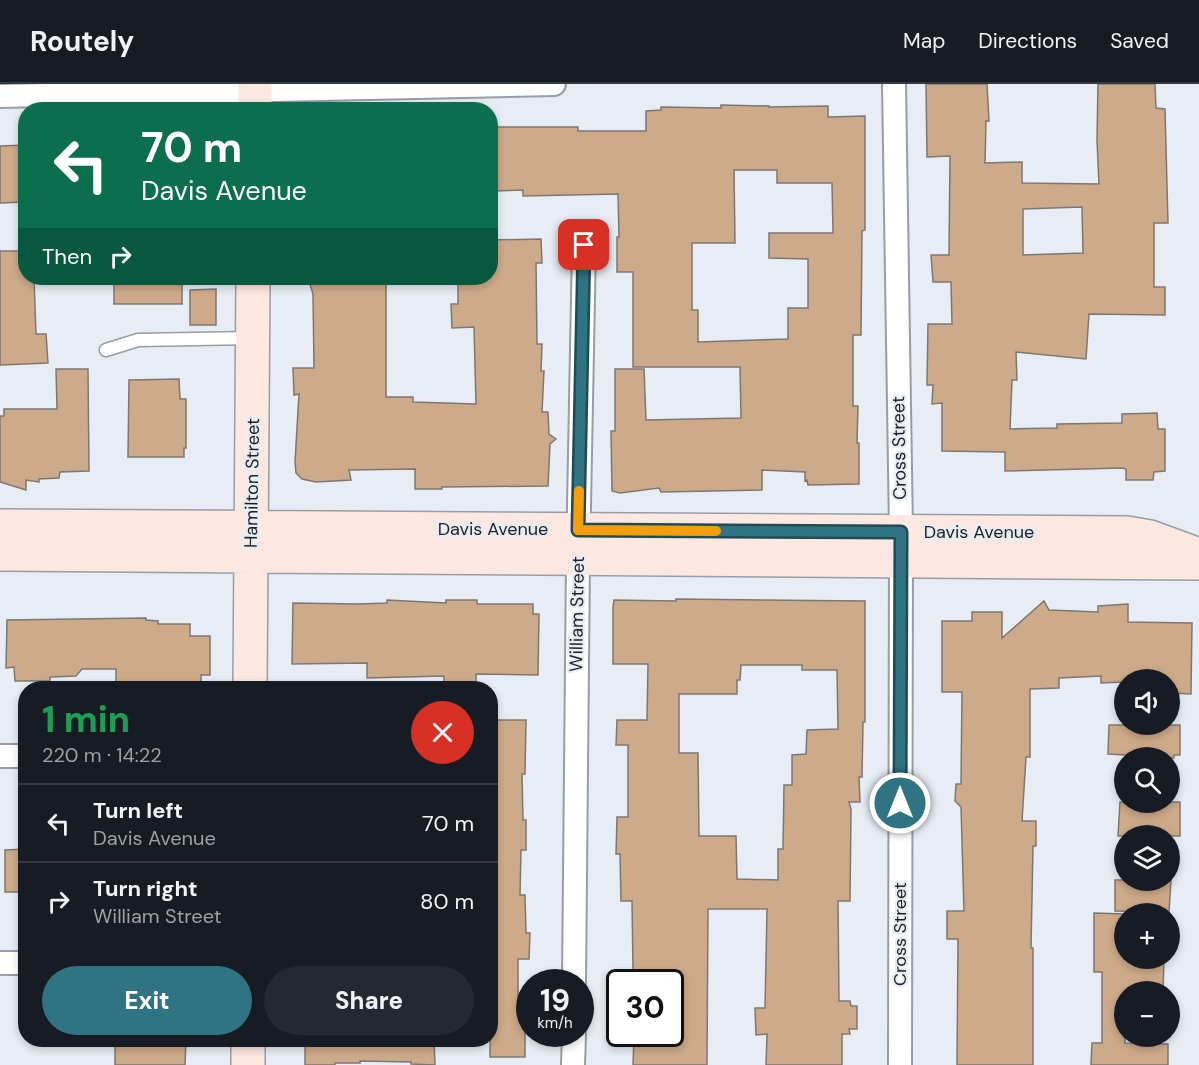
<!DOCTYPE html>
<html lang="en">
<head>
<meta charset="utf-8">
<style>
	:root { --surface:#171b24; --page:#242831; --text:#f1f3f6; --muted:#9ea1a6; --line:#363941; --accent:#307484 }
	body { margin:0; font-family:"DM Sans",sans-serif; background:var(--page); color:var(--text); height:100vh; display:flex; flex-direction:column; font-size:22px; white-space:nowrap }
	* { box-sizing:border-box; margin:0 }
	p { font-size:20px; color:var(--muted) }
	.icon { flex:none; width:33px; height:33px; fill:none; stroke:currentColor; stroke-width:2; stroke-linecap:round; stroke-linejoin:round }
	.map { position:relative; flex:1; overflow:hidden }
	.panel { position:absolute; left:18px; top:597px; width:480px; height:366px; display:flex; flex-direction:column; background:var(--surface); border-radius:24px; box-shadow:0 3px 9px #0003 }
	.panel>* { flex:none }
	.top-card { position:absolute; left:18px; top:18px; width:480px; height:183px; border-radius:24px; box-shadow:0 3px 9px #0003; background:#0b6e4f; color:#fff; overflow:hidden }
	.controls { position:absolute; left:1114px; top:585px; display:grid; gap:12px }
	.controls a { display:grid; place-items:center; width:66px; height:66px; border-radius:50%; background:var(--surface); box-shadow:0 3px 9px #0003; font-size:30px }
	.speed { position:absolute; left:516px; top:885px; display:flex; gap:12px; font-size:30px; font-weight:700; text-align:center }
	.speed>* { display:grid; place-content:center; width:78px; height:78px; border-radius:50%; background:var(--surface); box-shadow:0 3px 9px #0003; line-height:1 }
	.speed small { font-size:15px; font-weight:400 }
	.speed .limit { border:3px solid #111; border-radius:9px; background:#fff; color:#111 }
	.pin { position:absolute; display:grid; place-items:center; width:51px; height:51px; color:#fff; margin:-26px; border-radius:12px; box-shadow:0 3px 9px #0006 }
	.me { position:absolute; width:66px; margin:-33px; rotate:0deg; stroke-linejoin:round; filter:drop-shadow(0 0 4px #0008) }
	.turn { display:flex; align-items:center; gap:21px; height:126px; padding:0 24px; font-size:27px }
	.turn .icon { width:78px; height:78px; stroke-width:2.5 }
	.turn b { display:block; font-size:42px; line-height:51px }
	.then { display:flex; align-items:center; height:57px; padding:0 24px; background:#0003; gap:12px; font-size:22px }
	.round { display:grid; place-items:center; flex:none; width:63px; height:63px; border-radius:32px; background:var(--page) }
	.headline { display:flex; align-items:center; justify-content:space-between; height:102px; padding:0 24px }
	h1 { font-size:36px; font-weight:800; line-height:45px; color:#1e9e55 }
	.button { display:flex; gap:12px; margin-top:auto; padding:12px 24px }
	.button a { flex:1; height:69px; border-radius:36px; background:var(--accent); color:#fff; font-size:24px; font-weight:800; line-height:69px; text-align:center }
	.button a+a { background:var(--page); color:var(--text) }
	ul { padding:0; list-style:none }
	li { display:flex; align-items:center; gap:18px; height:78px; padding:0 24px; border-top:2px solid var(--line) }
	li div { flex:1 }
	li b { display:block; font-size:22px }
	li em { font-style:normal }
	header { display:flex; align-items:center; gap:36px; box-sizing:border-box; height:84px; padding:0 30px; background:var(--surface); border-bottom:2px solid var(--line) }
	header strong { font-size:28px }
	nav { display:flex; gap:33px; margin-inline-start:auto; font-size:21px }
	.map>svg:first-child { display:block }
</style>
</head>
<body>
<header>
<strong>Routely</strong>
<nav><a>Map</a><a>Directions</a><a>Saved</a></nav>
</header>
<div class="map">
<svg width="1199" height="981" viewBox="0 0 1199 981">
	<rect width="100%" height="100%" fill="#e8edf5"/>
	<path fill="#cdaa8a" stroke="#7d7771" stroke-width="1.5" fill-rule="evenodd" d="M926,0H987L989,37H986L985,79L1022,78V99L1099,100L1097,56L1098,0H1155L1156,24L1165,25L1168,139H1154V203H1165V231L1089,230L1086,275L1016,268L1017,296H1012L1010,345L1057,344V340L1122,339V330L1157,329L1158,345H1165V387L1154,388L1153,396H1126V385L1122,384L1005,387V368L942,367V319L932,320L933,301H927L928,240H952L951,198H933L931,171H949L950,72L927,73ZM1082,123L1083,169L1023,171V125Z
		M721,21L769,22V23L828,22V33L865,32V146L862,147L861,251H853V322H858L857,359H859V400L808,401L807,396L805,397V388L762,386V406L661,408L659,404L620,409L612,407L611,347H615V285H644L646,336L741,334L740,283H633V188H617V153H619L618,110L523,112V106L492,107L491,43H578V47H646V27L661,26V23L721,24ZM734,86H777V99H832L833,149H769V174L808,175V224H788V255L698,258V226H692V159H735Z
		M26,61V118L0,119V62Z
		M541,155L542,179H536L537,260H542L541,287H544L542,328H548L549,350L556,355L550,360L548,402L442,403V405H415V385L349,386L351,396L316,398L302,395L296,389L295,378L299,310L294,311L293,284H314L313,210L309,197H315V194H386V313H413V318L476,320L474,243L452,244L451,220H458V194H490V156Z
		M0,167H26V194H34L36,250H46L48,279L0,281Z
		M114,194H182V220H114Z
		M216,205V241H190V206Z
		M56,285H88L89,387L60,388L59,394L39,395V398L26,396V406L0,398V332H4V325H57Z
		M179,295L180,315H186V364H184V373H128L129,296Z
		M676,515L865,517V638H863L862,693H859L860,718H849L851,725L850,817H838L839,917H850L851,922H857V945H849L850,950H842V981H766L767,950L756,951L755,924H765L767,825H708L707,981H633L634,952H670V898H636V887H633L632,817H621L620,770H616L617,733H628V661H616L617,636H647L648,580H613V523L614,516L676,517ZM741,581H802V586H837L838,645L807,646L806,670L792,671V701H784L783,765H778V796L737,795L736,752H699L698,669H679V610H737V596H740Z
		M387,516L446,519V516H477V520H533V530H539L538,591L476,590V604H444V592L367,594V579L292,580L293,519L358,520L387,519Z
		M1044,517L1049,526L1098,528V522L1128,520V538L1192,539L1191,610L1170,609V596H1124V598L1101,599V592L1059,594V604L1030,605V673H1026L1022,737H1036V762H1033L1031,864H1033V981H957L958,855H947V827H964L961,723L955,717L956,700H961L962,608H942V537H972V528H1002V554Z
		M146,534V536L158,537V540H190V552H210V591H201V604H177V602L116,603V585H82L76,592L50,593V597H15L14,583L6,584L7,536Z
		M490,636H526L525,690H522L523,736H526V766H521L520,811H525L526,849H530L529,875H518V921L525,920V973H490Z
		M1109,641H1180V671H1174V674H1126V671L1108,670Z
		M1120,718H1180V752H1118Z
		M26,765V808H5V766Z
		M1115,796H1171L1169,828L1115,827Z
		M1094,829L1125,830V874H1164L1163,908H1125V959L1168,960V981H1091L1092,959H1102V888H1094Z
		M115,956H186L185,981H115Z
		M305,956H434L435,981L411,980V978L360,977V979H335V981H305Z"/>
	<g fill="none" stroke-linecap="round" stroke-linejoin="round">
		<defs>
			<path id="lane" d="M106,266L138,256L252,254"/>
			<path id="street" d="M894,0L901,448L900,981
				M0,12L554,0
				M0,672H26
				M0,879H26
				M574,898L578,474L584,161
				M573,981L574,950"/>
			<path id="secondary" d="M255,26V0
				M0,442L1127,449L1150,453L1199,471
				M0,470L1198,479
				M250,604L253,194
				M248,981V956"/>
		</defs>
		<use href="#lane" stroke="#989da4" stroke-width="15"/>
		<use href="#street" stroke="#989da4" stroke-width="26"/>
		<use href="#secondary" stroke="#989da4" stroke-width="36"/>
		<use href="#lane" stroke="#fff" stroke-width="12"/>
		<use href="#street" stroke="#fff" stroke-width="22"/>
		<use href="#secondary" stroke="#fce8e1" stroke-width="33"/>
	</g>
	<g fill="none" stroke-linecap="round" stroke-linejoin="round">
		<defs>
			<path id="route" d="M584,161L578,446L901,448L900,719"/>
		</defs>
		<use href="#route" stroke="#1f4b56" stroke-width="15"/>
		<use href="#route" stroke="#307484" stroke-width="10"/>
		<path stroke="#f59e0b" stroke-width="10" d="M579,407L578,446L716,447"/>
	</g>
	<g text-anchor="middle" stroke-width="4.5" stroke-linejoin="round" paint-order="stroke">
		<g font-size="18" fill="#1d1f22" stroke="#e8edf5">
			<text transform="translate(899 364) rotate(-91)" y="6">Cross Street</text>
			<text transform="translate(252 399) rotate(-89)" y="6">Hamilton Street</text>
			<text x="493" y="451">Davis Avenue</text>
			<text x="979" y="454">Davis Avenue</text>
			<text transform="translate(577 530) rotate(-89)" y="6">William Street</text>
			<text transform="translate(900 850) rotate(-90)" y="6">Cross Street</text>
		</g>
	</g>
</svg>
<div class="controls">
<a><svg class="icon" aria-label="sound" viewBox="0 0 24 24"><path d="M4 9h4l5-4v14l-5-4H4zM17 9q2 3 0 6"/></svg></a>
<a><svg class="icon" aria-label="search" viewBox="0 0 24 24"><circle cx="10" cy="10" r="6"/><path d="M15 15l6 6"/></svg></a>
<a><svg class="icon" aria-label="layers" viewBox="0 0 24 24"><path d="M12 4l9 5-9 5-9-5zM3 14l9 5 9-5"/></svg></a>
<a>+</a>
<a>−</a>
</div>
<div class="speed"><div>19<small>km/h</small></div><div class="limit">30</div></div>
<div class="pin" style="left:584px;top:161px;background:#d93025"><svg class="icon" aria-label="arrive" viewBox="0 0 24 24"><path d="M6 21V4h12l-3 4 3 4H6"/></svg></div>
<svg class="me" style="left:900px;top:719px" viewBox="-20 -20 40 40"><circle r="17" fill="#307484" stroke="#fff" stroke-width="3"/><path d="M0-11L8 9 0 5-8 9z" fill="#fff"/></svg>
<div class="top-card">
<div class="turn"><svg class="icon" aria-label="left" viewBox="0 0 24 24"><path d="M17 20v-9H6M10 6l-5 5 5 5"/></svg><div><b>70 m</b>Davis Avenue</div></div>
<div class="then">Then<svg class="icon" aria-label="right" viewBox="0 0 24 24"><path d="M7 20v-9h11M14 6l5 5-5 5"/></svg></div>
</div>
<section class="panel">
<div class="headline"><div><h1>1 min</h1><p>220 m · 14:22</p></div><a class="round" style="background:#d93025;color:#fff"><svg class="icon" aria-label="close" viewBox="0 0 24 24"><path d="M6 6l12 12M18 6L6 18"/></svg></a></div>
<ul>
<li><svg class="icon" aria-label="left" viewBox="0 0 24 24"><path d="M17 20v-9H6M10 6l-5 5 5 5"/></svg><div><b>Turn left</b><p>Davis Avenue</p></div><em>70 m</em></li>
<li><svg class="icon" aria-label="right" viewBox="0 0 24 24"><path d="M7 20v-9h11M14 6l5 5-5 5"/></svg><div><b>Turn right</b><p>William Street</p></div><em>80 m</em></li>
</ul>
<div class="button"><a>Exit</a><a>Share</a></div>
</section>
</div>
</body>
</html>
